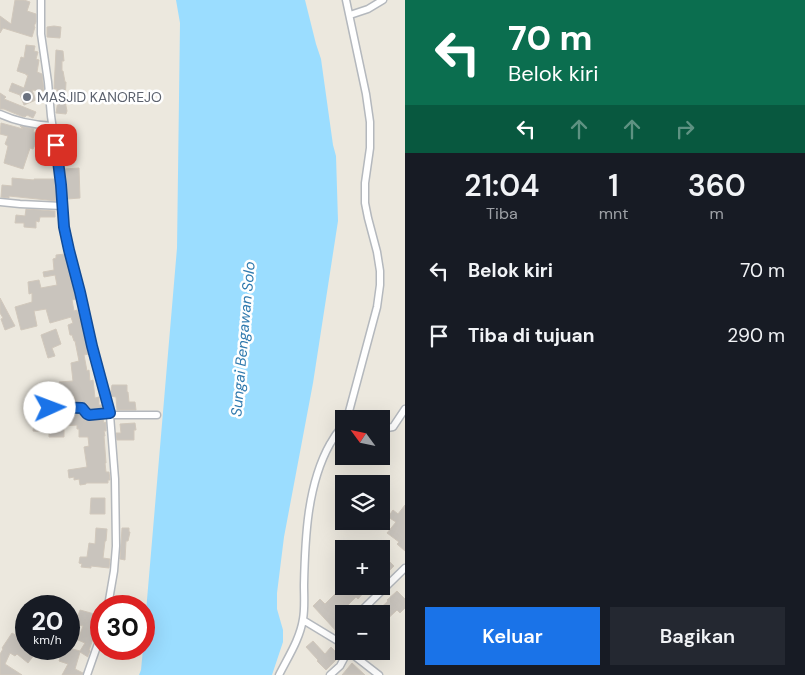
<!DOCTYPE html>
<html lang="id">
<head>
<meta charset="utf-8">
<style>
	:root { --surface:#171b24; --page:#242831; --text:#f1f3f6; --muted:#9ea1a6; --accent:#1a73e8 }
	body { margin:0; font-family:"DM Sans",sans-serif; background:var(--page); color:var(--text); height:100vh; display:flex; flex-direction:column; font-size:19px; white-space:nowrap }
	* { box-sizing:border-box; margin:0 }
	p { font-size:16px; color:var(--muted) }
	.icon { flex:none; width:28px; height:28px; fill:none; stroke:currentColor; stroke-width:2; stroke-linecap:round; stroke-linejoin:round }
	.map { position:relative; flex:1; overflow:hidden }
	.sheet { display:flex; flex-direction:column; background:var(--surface); width:400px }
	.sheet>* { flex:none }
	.top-card { background:#0b6e4f; color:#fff; overflow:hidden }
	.needle { width:32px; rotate:303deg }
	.controls { position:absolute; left:335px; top:410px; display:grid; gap:10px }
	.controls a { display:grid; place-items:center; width:55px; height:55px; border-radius:0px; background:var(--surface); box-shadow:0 5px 20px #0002; font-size:25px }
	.speed { position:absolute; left:15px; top:595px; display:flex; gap:10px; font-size:25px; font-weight:700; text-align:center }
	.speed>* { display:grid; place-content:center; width:65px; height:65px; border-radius:50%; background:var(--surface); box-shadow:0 5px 20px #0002; line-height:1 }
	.speed small { font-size:12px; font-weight:400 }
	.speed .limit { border:8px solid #d22; background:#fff; color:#111 }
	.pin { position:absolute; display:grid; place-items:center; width:42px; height:42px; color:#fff; margin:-21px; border-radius:10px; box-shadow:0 2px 8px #0006 }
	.me { position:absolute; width:55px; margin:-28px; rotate:88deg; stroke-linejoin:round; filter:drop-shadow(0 0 4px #0008) }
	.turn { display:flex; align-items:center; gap:18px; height:105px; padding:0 20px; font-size:22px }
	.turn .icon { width:65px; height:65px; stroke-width:2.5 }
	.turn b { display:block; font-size:35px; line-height:42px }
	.lanes { display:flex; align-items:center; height:48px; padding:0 20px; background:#0003; justify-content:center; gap:25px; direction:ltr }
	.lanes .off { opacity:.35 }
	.eta { display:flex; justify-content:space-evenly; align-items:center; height:85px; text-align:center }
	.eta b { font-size:30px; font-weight:600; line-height:35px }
	.action { display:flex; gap:10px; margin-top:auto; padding:10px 20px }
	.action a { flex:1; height:58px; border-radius:0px; background:var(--accent); color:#fff; font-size:20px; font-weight:600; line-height:58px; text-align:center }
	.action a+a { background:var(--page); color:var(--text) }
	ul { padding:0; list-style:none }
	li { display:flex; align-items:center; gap:15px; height:65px; padding:0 20px }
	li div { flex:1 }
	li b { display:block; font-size:19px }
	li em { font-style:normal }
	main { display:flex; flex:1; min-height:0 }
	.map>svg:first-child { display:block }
</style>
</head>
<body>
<main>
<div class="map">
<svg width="405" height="675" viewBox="0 0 405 675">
	<rect width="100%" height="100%" fill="#ece8de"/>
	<path fill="#9bddff" d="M176,0H305L316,44L321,59L333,145L336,156L338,221L313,383L284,537L277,593V609L283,630V642L272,675H139L141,670L143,649H144V635L177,248L180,23Z"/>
	<path fill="#c9c4bd" stroke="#d1c8bc" d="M15,0H24L30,2L27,11L36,14V22L34,26L35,27L32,37L3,28L0,33V16L11,24Z
		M54,26L61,27L60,38L47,37V27Z
		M26,45L35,46L34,51L38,52L36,59L39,60L37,72L42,74L44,91L32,90L36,100L24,105L20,95L9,91L12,83L24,88L28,75H26V74L17,71L21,57L24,58Z
		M56,50L63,51L64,61H62V71H63L65,82H66L65,101L67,111L66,114L56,113L58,101H56L57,89H54Z
		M0,93L6,97L4,99L36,112L33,118L27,115L25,117L21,116L4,109H0Z
		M1,123L23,129L20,126L34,129L33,132L44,133L43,138L49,139L50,147L35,145L33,149L30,148L23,169L4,163L8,146L5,144L8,136L0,134Z
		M79,168L80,198L67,199L64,169Z
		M12,178L34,180V179H55L57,201L9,196V198L1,197L2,185L12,186Z
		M26,209L55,211V217H40L39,222L36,221V228L24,227V223H15L16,215L25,216Z
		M65,254L76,299L72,300L74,311L77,310L80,318H81L89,354L84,355L87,371L89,370L90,381L93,380L95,398L99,397V405H102L103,409L90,410L85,404L76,403L74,396L61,397L59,382L73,381L71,363L79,361L75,341H74L72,335H70L68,325L73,323L71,317L50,323L46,309L34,311L37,326L21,330L15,307L32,302V293L29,294L28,282L39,280L41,288L57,285L55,275L44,277L43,272L54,270L53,259L56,258V255Z
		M0,298L15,326L5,330L1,319L3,318L0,313Z
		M56,329L61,344L52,348L55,356L48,358L41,335Z
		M112,385H127V392H128L129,402H135L136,410H117L116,397L110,396Z
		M34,405L46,407L43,412L42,424L43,427L46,429H49L51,426L53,414L54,412L80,413L84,418L89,420L103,419L104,423L106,422V431H104L105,436H104L106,463H105L106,472H109L110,480H108V483H86V484L80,485L79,479L74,480V477L69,478L68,470L87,467L84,447L89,446L88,437H79V429H77V425L64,426V437H49V432L33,431L34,422H32Z
		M135,423L136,430H134V440H117L116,433H121L120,424Z
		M91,498H105V514H90Z
		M405,505V551L397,544L399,542L387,533L396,522L388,517L393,510L398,514Z
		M96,528L107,529L106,541H105L103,558L110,559L109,568L91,566V568L81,567L82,564L79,563L80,557H87L89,543L95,544Z
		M122,528H129V532H130L128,541H126L125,560L120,559Z
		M381,553L394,566L381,579Z
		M348,586H360L365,591L358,599L356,597L342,611L344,612V625L340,627L337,632L313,606L320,599L325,604L341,588L344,591Z
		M397,591L405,599V608L400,613L397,610L381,625V614H374L388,601L387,600Z
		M80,610L98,615L95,624L98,626L89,650L90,651L88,656V657L80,652L75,669L83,673L82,675H62L68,664L59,661L62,652H64L65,649H69V648L80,651L85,643L78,640L83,626L75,624Z
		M12,633L26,641V649H33L30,652L34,655L28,663L17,654L15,656L10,653L5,664L22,675H0V654L3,649L2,648Z
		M313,641L325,654L331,647L340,656L326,670L317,661L318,660L306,647Z
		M352,663L365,675H342Z"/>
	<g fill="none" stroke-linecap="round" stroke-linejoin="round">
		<defs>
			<path id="street" d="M41,0V34L48,82L51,116L61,185L62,206L64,227L69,250L88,325L92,346L110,415L115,479L116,546L114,571L108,606
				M346,0L366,94L370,122V148L365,183V203L368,218L377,252L380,271V285L377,307L347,419
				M350,15L368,9L383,0
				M0,114C17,122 35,125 53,126
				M0,202L20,204L62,206
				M110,415H157
				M47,424L48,412L52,407L82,408L87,414L89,415L110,413
				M381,428H387L393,427L405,409
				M358,614L405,568
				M303,620L341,643L344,646
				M341,643V635L344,630
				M348,651L379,675
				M87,675L101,635
				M279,675C288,657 300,639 303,619C305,608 304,596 304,585C305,539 307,485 330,444C334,438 337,430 344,427
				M330,675L340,666L348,651"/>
		</defs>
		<use href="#street" stroke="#b4b8bd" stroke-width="9"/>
		<use href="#street" stroke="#fff" stroke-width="6"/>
	</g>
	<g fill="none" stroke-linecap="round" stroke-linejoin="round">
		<defs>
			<path id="route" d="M50,408L52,407L82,408L87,414L89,415L110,413L92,346L80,292L69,250L64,227L61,185L56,145"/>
		</defs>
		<use href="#route" stroke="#114b97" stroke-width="12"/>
		<use href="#route" stroke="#1a73e8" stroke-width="9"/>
	</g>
	<circle fill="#6b7280" stroke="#fff" stroke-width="2" cx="27" cy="97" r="5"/>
	<g text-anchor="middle" stroke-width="5" stroke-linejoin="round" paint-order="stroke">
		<g font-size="14" fill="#5b616d" stroke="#fff" text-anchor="start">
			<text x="37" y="102">MASJID KANOREJO</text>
		</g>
		<g font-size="15" font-style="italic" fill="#307aae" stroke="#fff">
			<text transform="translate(243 339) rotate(-85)" y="5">Sungai Bengawan Solo</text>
		</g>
	</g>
</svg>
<div class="controls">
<a><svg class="needle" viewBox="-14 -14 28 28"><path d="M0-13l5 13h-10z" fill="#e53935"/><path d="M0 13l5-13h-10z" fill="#9ea1a6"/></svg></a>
<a><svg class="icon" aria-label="layers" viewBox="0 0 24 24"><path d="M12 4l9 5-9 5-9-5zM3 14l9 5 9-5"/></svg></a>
<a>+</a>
<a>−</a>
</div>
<div class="speed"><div>20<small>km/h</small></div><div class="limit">30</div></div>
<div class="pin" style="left:56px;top:145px;background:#d93025"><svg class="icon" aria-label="arrive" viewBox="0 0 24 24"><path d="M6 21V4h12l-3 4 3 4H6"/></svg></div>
<svg class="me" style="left:50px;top:408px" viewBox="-20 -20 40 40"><circle r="19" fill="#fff"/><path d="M0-13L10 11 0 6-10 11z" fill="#1a73e8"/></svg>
</div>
<section class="sheet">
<div class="top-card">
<div class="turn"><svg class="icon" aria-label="left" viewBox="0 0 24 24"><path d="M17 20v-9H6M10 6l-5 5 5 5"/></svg><div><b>70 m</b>Belok kiri</div></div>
<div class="lanes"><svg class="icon" aria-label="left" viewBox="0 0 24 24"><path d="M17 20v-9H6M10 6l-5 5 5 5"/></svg><svg class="icon off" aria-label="ahead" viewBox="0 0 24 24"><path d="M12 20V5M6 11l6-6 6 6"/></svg><svg class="icon off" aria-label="ahead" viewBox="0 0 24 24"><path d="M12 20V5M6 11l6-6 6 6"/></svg><svg class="icon off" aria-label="right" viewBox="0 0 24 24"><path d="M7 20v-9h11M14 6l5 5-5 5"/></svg></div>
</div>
<div class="eta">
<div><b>21:04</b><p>Tiba</p></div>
<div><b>1</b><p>mnt</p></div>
<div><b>360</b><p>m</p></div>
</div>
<ul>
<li><svg class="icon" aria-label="left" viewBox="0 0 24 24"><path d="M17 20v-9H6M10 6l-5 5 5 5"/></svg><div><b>Belok kiri</b></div><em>70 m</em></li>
<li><svg class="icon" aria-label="arrive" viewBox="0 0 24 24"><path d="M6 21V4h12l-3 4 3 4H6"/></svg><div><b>Tiba di tujuan</b></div><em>290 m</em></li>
</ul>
<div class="action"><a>Keluar</a><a>Bagikan</a></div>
</section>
</main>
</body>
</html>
